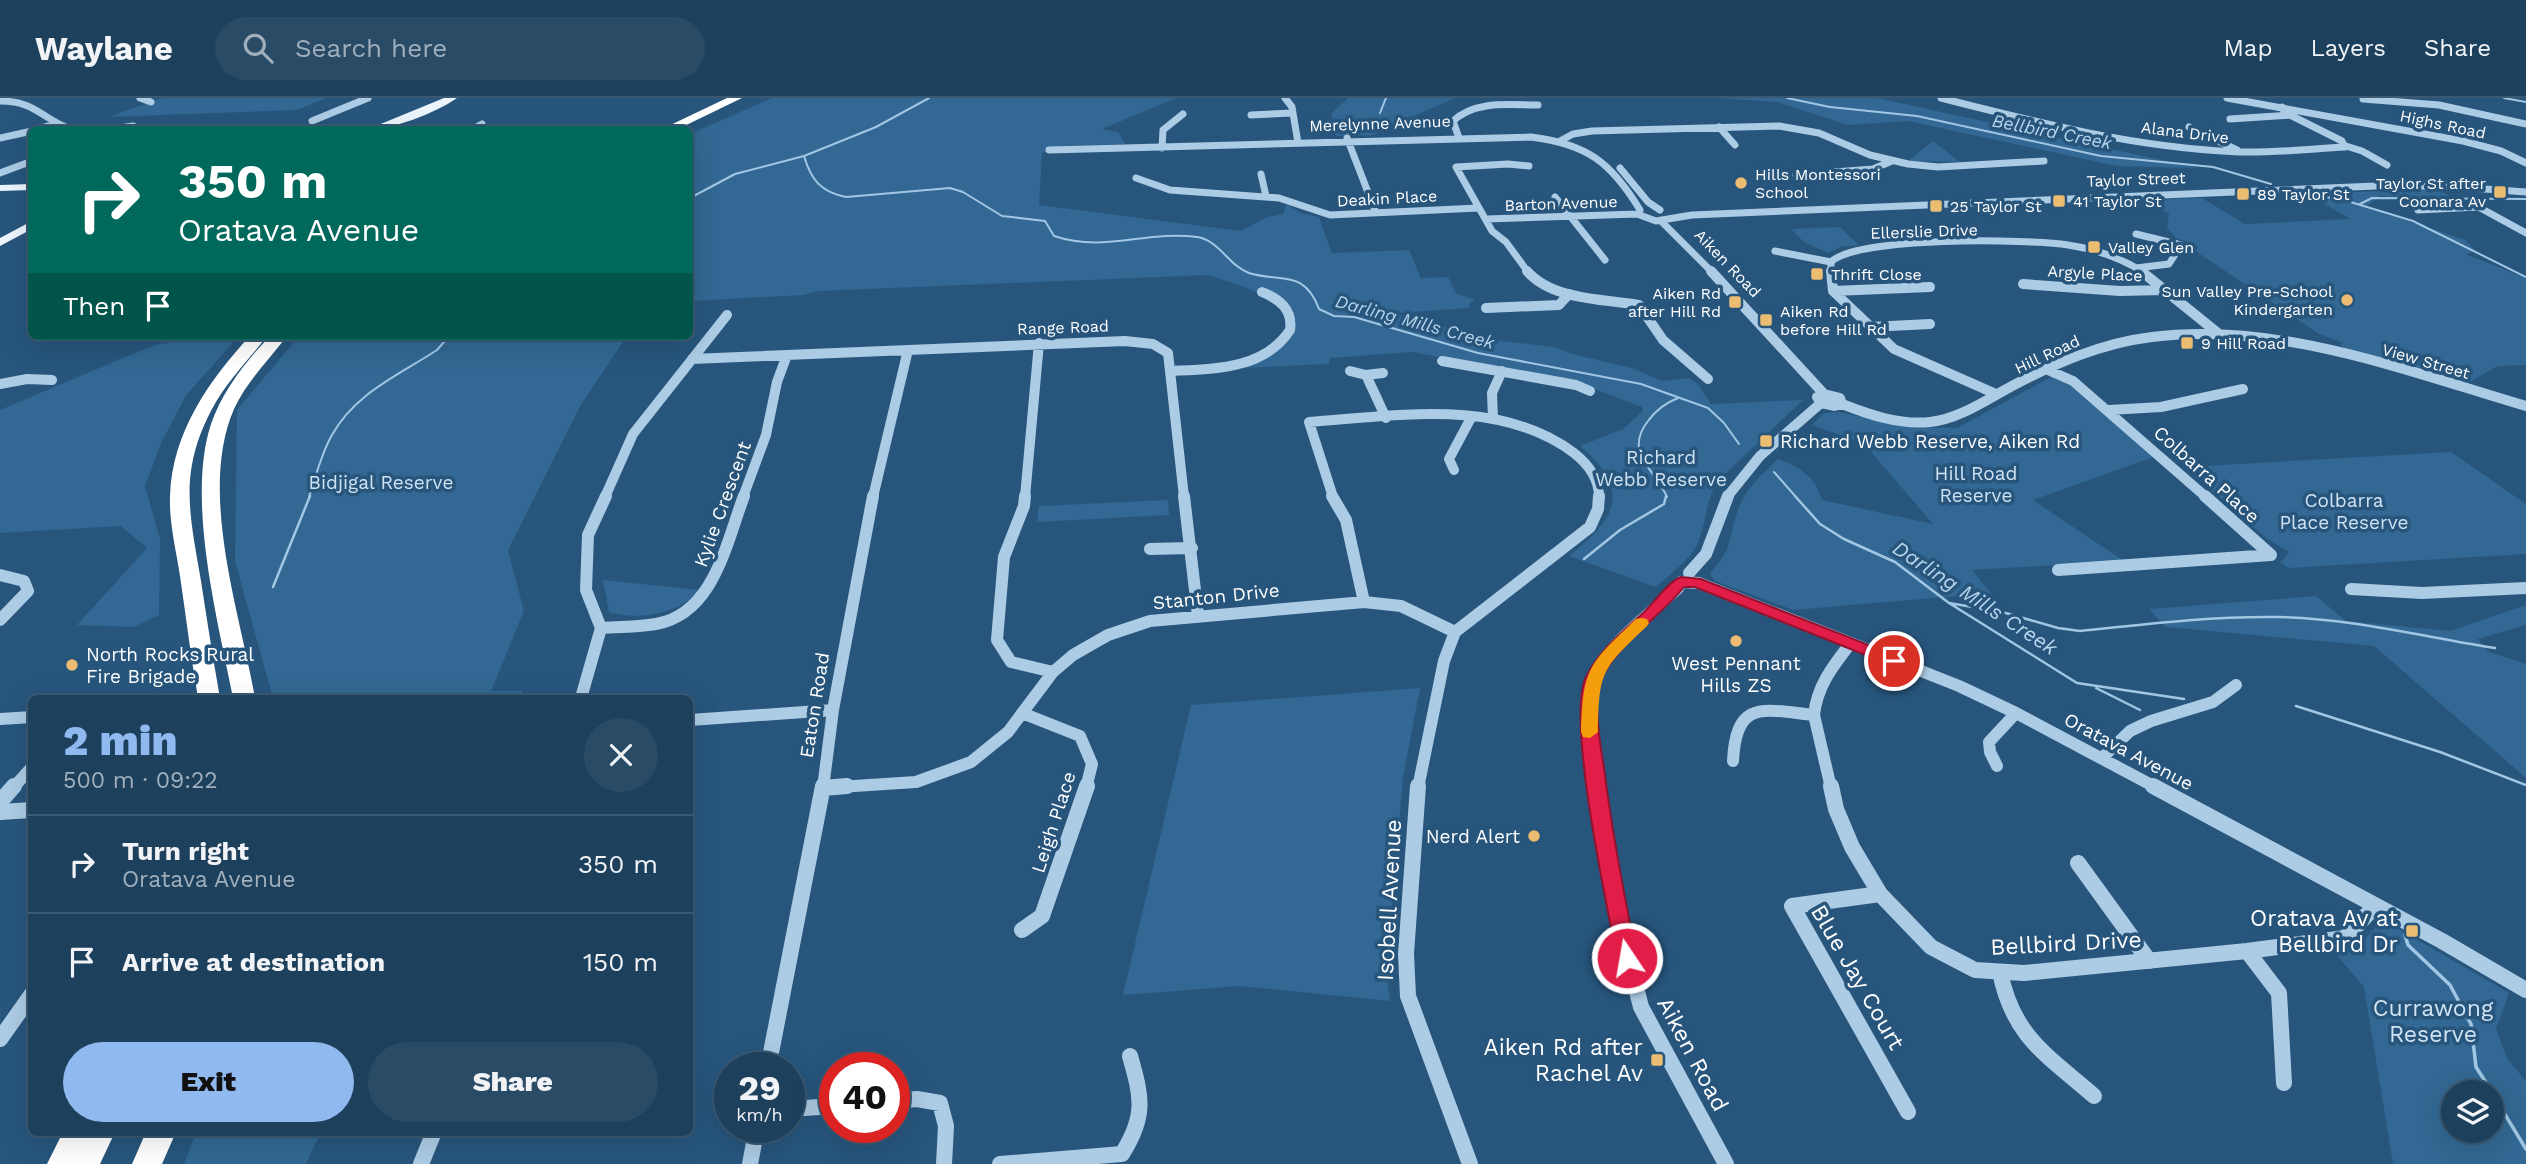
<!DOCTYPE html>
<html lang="en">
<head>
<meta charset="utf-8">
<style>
	:root { --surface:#1d405d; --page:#2a4b66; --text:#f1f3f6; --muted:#a0afbc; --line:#3b5972; --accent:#90b9f0 }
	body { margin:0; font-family:"Work Sans",sans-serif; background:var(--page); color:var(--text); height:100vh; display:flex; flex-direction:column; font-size:26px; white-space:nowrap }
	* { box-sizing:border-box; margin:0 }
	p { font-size:23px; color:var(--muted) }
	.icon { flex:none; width:38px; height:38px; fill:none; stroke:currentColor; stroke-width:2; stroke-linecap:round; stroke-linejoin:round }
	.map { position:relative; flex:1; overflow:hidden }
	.panel { position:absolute; left:28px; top:597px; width:665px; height:441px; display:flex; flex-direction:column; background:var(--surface); border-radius:10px; box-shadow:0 7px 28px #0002,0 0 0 2px var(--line) }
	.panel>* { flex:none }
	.hud { position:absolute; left:28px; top:28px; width:665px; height:214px; border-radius:10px; box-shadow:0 7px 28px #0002,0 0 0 2px var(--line); background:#00695c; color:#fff; overflow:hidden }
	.buttons { position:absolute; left:2441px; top:982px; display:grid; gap:14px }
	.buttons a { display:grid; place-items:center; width:63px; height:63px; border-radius:50%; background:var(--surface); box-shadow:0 7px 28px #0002,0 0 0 2px var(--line); font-size:35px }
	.speed { position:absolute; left:714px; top:954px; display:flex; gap:14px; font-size:35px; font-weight:700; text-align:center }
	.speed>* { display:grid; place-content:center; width:91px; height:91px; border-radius:50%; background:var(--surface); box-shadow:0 7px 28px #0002,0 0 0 2px var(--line); line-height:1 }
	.speed small { font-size:18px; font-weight:400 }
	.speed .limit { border:10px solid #d22; background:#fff; color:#111 }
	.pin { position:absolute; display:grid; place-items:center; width:60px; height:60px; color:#fff; margin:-30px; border:4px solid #fff; border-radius:50%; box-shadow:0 2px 7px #0007 }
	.me { position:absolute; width:77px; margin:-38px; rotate:348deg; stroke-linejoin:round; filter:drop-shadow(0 0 5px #0008) }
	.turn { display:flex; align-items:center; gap:24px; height:147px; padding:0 35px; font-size:32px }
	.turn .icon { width:91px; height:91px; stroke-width:2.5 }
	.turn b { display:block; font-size:49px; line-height:60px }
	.then { display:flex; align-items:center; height:66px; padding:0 35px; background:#0003; gap:14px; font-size:26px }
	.round { display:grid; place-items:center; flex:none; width:74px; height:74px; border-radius:37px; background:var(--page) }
	.overview { display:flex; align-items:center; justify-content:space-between; height:119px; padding:0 35px }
	h1 { font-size:42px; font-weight:800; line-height:52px; color:var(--accent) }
	.cta { display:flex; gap:14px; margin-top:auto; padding:14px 35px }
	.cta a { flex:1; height:80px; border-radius:42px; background:var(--accent); color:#111; font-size:28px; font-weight:800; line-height:80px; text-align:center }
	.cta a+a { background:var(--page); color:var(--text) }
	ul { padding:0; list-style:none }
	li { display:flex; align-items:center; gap:21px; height:98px; padding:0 35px; border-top:2px solid var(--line) }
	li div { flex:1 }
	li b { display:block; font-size:26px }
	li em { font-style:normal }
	header { display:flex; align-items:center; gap:42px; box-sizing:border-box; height:98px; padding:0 35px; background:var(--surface); border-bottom:2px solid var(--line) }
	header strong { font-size:33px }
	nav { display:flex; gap:38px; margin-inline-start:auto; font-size:24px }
	.search { width:490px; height:63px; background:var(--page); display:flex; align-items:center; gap:18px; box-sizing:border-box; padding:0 24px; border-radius:38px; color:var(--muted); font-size:26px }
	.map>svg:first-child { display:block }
</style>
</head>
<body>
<header>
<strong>Waylane</strong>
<div class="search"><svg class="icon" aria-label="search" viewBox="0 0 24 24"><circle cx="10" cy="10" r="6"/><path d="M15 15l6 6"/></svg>Search here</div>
<nav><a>Map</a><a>Layers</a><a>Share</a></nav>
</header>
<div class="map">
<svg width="2526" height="1066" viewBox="0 0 2526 1066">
	<rect width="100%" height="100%" fill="#27557c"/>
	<path fill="#326893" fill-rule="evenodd" d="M162,0H326L297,12L108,19Z
		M772,0H1176L1102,31L1118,34L1125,46L1062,48L1042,55L1039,107L1241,133L1267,119L1283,116L1286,106L1301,115L1319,119L1332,155L1409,152L1421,180L1448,179L1456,195L1475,202L1470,205L1469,210L1394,215L1492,242L1554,249L1572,256L1632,270L1662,283L1689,280L1698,286L1711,306L1803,302L1719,382C1703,406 1708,422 1698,444C1691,462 1670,476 1656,489L1569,458C1616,421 1633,393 1580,348L1623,331L1643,313L1642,309L1579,285L1412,254L1330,260L1329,266L1242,270L1286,246C1287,241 1289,235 1289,230C1289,198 1231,185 1208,177L819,193L803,197L690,203V36Z
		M1348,0H1455L1372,37L1336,38L1331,16Z
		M1717,0H1877L2199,70L2117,68L1908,23L1848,27L1777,4Z
		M1933,43L1960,64L1908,63Z
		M2437,91L2457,102L2380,98L2365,109L2466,142L2475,153L2466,156L2526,180V267L2498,268L2466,286L2345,251L2341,247L2343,245L2319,236L2194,152L2198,150L2196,147L2176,140L2167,130L2169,116L2146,102L2202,100L2245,126L2351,121L2307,96Z
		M1840,129L1859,147L1840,149L1828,155L1804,144L1791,131Z
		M219,238H239L187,296L162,343L145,388L160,441L159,517L134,529L77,527L147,450L121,428L0,435V312L154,247Z
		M299,238H627L582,305L508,452L524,513L491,593H523L519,600H273L235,463L237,312Z
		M2051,279L2070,286L2154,359L2033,402L2124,463L1972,472L1997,503L1958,498L1793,512L1715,483L1710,475C1736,447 1727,440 1739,409C1747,389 1762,376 1778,361C1800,369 1815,378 1822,402L1933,426L1864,346L1812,327L1824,315L1839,314L1910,329L1957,330Z
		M2451,354L2526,406V456L2288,470L2281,464L2289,454L2265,439L2185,369Z
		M1168,402L1169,417L1037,424L1039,408Z
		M603,482L700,492C680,516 638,523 609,514Z
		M2316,498L2346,523L2450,533L2526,507V527L2478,541L2487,553L2526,566V680L2374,548L2166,529L2149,511Z
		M1420,590L1403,680L1386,875L1390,903L1240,888L1123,897L1191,607Z
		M2379,826L2392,827L2509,895L2496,931L2508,962L2526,983V1066H2393L2364,889L2334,854L2360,846ZM2454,994H2492V1032H2454Z
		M196,1034H321L306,1066H184Z"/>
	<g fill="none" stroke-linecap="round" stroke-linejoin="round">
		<path stroke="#a1c7e4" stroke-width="2" d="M929,0L876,29L804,58C811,82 821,94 846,99L950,90L963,94L1002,118L1045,123L1054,138C1105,155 1147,132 1197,139C1219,142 1229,168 1249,175C1282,185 1304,171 1319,211L1334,218L1354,219L1478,255L1641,286L1708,310L1724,325L1739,346
			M1787,0L1830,9L1917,18L2101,58L2213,69L2271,86
			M2504,0L2526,4
			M1380,15L1386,0
			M2295,94L2344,102L2413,123L2526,179
			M690,100L735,76L804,58
			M2360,106L2372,100L2526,101
			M1774,374L1796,399
			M309,399C316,378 321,356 332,337C355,295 399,277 437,252L444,244L440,238
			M1667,399C1655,371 1623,355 1648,323C1656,312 1665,305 1678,300"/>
		<path stroke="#a1c7e4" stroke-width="2.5" d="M1795,398L1820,426L1844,441L1895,464L1949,505L2077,585L2184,601
			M1584,461L1620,432L1664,406L1666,398
			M273,489L310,398
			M1949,505L2002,514L2058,530L2080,533C2146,526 2211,518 2278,519C2349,520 2425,539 2495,550
			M2096,590L2140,612
			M2296,608L2440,654L2526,687"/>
		<path stroke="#a1c7e4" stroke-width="3.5" d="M2405,837L2408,847L2450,887L2471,926L2476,969L2492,994
			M2492,995L2526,1051"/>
		<path stroke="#accbe4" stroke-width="7" d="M140,0L151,4
			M1285,0L1292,9L1298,45
			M1941,0C2039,25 2137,50 2239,54C2274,55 2310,51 2345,49L2342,43L2284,14L2282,9
			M2227,0L2463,43L2501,53L2526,65
			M2363,1L2439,7L2526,26
			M0,3C37,3 42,22 73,32
			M1251,17L1292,15
			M2230,21L2292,17
			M312,23L368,0
			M1719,29L1735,47
			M2189,29L2237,52
			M35,32L57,25
			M107,32L133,28L122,32
			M471,32L482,26
			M0,40L32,33
			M1347,40L1376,115
			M1459,40L1453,23C1476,2 1509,7 1538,7
			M1560,43L1573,36L1592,33L1779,28L1819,35L1870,57L1908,66L1938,69L2044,63
			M2346,48L2362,53L2387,67
			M1162,50L1163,32L1183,16
			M1049,52L1531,39C1587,46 1611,64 1640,112
			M1620,70L1648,104L1660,112
			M0,75L32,63
			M1261,76L1266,98
			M1796,77L1873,71L1892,63
			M1136,80L1170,92L1279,100L1330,117L1478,110
			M1555,99L1605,162
			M2473,106L2526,135
			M2418,112L2478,109
			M1637,116L1656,123L1692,117L2376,88H2443L2526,94
			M1486,121L1637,116
			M1661,123L1712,174
			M2136,136L2181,147L2169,166L2136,170
			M1775,153L1831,164
			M1528,174L1506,144L1492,133L1456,69L1508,66L1529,68
			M1831,174V164C1857,138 2028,141 2068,147C2095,151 2121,160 2143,174"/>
		<path stroke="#accbe4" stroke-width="10" d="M1527,173C1552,202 1603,201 1639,207L1663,242L1708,281
			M1711,173L1824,296
			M1831,173L1833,193L1894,251L1996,296
			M2141,173L2219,236
			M2023,186L2120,193L2165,192
			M1833,193L1930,189
			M1486,210L1559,207L1569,196
			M1870,229L1930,226
			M692,261L1125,243L1153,246L1168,255L1184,399
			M1442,263L1576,287L1590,293
			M2048,272L2073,283L2206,399
			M1170,273C1212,271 1264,272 1290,232C1293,211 1279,201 1262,194
			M1350,273L1366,277
			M1383,275L1366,277L1386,320
			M0,286L27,281L52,282
			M1824,296L1840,300L1842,306L1834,308L1821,305L1817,299Z
			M1842,306C1870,317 1899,327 1930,324C1959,321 1986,302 2012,288C2056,265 2102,245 2152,239C2279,223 2406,273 2526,308
			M2109,312L2161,309L2243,291
			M1493,320L1492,295L1502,273
			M1454,372L1449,361L1472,318
			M605,399L633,336L727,217
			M743,399L766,337L777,284L787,257
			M873,399L908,252
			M1025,399L1039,245
			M1333,399L1309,324C1395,318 1500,299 1574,355C1588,366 1599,380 1599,399
			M1727,399L1760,358L1821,305"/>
		<path stroke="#accbe4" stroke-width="12" d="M1025,398L1024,408L1004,459L997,542L1011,564L1053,574
			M1184,398L1198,518
			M1332,398L1346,422L1364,504
			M1150,451L1192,450
			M2058,472L2271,457L2205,398
			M1689,475L1706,456L1728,398
			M0,477L24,483L28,493L0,522
			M1681,484L1699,485L1959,588L2016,615L2157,690
			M2351,491L2422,495L2526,490
			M601,530C619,529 638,529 656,526C714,516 726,445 744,398
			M1455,534L1590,429L1598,411L1599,398
			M581,600L601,530L586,492L588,437L606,398
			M1022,615L1080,638L1092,666L1086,690
			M0,621L32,619
			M690,622L833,612
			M2102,660L2130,633L2151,623L2213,604L2236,587
			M1733,663C1736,600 1764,612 1814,617
			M1997,668L1990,654L1989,644L2016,615
			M13,690L32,669
			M823,690L916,684L971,664L1008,634L1053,574L1073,557L1108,537L1150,523L1364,504L1401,508L1455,534
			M823,690L833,612L873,398
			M1418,690L1444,563L1455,534
			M1598,690C1592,658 1580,601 1597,572C1616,540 1651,515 1678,490L1681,484
			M1831,690L1814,617C1817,588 1833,568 1850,546"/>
		<path stroke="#accbe4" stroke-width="16" d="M1418,688L1406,856L1408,898L1470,1066
			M1597,688L1617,815L1641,909L1726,1066
			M1831,688L1836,711L1852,749L1880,796L1931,849L1975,872L2024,875L2247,853L2345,840L2375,808
			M2153,688L2442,843L2526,892
			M823,690L847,688
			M0,704L14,688
			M0,714L32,712
			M2078,765L2149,863
			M1880,796L1792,808L1908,1014
			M1022,832L1042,818L1087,688
			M2247,853L2279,895L2284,985
			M2000,874C2013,939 2047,957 2094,998
			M0,941L32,896
			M768,970L823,688
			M894,1003L917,1001L940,1005L946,1028L944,1066
			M789,1011L835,1008
			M421,1066L434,1034
			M750,1066L757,1029
			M1000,1066L1122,1056C1146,1018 1142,1000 1130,958"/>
		<path fill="#ecf4fc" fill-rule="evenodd" d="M444,0H457C436,15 391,32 366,32Z
			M32,86V92L0,93V87Z
			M32,123V131L0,148V140Z"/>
		<path fill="#fff" fill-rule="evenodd" d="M727,0H742L676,32H660Z
			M250,238H267C248,263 227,283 212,311C178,375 190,417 201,483C207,522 213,561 220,600H198C191,560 186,519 180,478C176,451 169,425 170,398C172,335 209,282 250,238Z
			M270,238H287C268,263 247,283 234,311C198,394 240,515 255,600H233C218,522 186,403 211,326C223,292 246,263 270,238Z
			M63,1034H115L100,1066H47Z
			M146,1034H176L162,1066H132Z"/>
	</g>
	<path fill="#e11d48" stroke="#92132f" stroke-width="2" d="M1681,479L1701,481L1899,559L1902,563L1899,566H1888L1695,489H1684C1660,519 1616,547 1602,580C1592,605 1600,644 1604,670C1612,734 1624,797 1637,860L1634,866L1627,868L1620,866L1617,860C1607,807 1566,621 1586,579C1599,553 1621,535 1643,515C1652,507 1671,481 1681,479Z"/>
	<path fill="#f59e0b" d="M1641,520L1647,521L1649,525L1647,528C1602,571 1599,572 1598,634L1590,640L1583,639L1581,634C1583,569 1589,566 1636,521Z"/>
	<g fill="#ecbc72" stroke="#27557c" stroke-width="2.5">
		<circle cx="1741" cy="85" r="7"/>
		<rect x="2493" y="87" width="14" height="14" rx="3.5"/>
		<rect x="2236" y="89" width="14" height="14" rx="3.5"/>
		<rect x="2052" y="96" width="14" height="14" rx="3.5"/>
		<rect x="1929" y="101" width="14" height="14" rx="3.5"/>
		<rect x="2087" y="142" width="14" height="14" rx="3.5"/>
		<rect x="1810" y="169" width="14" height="14" rx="3.5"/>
		<circle cx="2347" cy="202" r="7"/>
		<rect x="1728" y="197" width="14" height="14" rx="3.5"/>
		<rect x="1759" y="215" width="14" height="14" rx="3.5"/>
		<rect x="2180" y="238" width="14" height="14" rx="3.5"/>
		<rect x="1759" y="336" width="14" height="14" rx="3.5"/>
		<circle cx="1736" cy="543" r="7"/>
		<circle cx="72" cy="567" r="7"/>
		<circle cx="1534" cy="738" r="7"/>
		<rect x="2405" y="826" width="14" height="14" rx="3.5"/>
		<rect x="1650" y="955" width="14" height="14" rx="3.5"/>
	</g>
	<g text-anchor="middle" stroke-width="7" stroke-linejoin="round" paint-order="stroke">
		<g font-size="16" fill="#fff" stroke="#27557c">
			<text transform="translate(1380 25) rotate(-2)" y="6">Merelynne Avenue</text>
			<text transform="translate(2443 26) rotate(12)" y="6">Highs Road</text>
			<text transform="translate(2185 34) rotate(7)" y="6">Alana Drive</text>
			<text transform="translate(2136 81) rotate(-2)" y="6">Taylor Street</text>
			<text transform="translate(1387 100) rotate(-3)" y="6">Deakin Place</text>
			<text transform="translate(1561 105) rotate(-2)" y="6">Barton Avenue</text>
			<text transform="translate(1924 133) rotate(-2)" y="6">Ellerslie Drive</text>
			<text transform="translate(1728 165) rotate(46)" y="6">Aiken Road</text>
			<text transform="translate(2095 175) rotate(3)" y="6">Argyle Place</text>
			<text transform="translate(1063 229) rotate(-2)" y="6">Range Road</text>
			<text transform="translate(2047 256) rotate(-25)" y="6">Hill Road</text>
			<text transform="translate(2426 263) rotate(16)" y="6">View Street</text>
		</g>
		<g font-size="16" fill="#fff" stroke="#27557c" text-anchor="start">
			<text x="1755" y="82">Hills Montessori<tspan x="1755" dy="18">School</tspan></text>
			<text x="2486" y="91" text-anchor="end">Taylor St after<tspan x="2486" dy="18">Coonara Av</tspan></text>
			<text x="2257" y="102">89 Taylor St</text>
			<text x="2073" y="109">41 Taylor St</text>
			<text x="1950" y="114">25 Taylor St</text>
			<text x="2108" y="155">Valley Glen</text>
			<text x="1831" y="182">Thrift Close</text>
			<text x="2333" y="199" text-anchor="end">Sun Valley Pre-School<tspan x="2333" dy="18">Kindergarten</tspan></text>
			<text x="1721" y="201" text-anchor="end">Aiken Rd<tspan x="1721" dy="18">after Hill Rd</tspan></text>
			<text x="1780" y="219">Aiken Rd<tspan x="1780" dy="18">before Hill Rd</tspan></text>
			<text x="2201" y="251">9 Hill Road</text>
		</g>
		<g font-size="18" font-style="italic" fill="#b7d5ec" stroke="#27557c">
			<text transform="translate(2052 34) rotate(11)" y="6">Bellbird Creek</text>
			<text transform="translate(1415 224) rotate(15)" y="6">Darling Mills Creek</text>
		</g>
		<g font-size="19" fill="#fff" stroke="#27557c" text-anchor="start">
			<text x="1780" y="350">Richard Webb Reserve, Aiken Rd</text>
			<text x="86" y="563">North Rocks Rural<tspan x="86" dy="22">Fire Brigade</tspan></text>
			<text x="1736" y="572" text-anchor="middle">West Pennant<tspan x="1736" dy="22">Hills ZS</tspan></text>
			<text x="1520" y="745" text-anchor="end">Nerd Alert</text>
		</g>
		<g font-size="19" fill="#cfe3f3" stroke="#27557c">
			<text x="1661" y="366">Richard<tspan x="1661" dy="22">Webb Reserve</tspan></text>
			<text x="1976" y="382">Hill Road<tspan x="1976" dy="22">Reserve</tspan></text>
			<text x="381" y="391">Bidjigal Reserve</text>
			<text x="2344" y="409">Colbarra<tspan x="2344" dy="22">Place Reserve</tspan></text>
		</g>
		<g font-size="19" fill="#fff" stroke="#27557c">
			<text transform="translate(2207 376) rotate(42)" y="7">Colbarra Place</text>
			<text transform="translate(722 406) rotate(-70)" y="7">Kylie Crescent</text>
			<text transform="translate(1216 498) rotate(-6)" y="7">Stanton Drive</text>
			<text transform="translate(814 607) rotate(-81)" y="7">Eaton Road</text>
			<text transform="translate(2129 653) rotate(28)" y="7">Oratava Avenue</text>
			<text transform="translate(1053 724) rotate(-72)" y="7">Leigh Place</text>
		</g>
		<g font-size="21" font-style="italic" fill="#b7d5ec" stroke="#27557c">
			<text transform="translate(1975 500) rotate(33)" y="7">Darling Mills Creek</text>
		</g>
		<g font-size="23" fill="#fff" stroke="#27557c">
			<text transform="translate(1389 802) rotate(-87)" y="8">Isobell Avenue</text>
			<text transform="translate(2066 845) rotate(-3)" y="8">Bellbird Drive</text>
			<text transform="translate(1858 879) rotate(60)" y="8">Blue Jay Court</text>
			<text transform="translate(1693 956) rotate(62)" y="8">Aiken Road</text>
		</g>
		<g font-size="23" fill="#fff" stroke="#27557c" text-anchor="end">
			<text x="2398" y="828">Oratava Av at<tspan x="2398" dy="26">Bellbird Dr</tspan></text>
			<text x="1643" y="957">Aiken Rd after<tspan x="1643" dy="26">Rachel Av</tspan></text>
		</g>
		<g font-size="23" fill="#cfe3f3" stroke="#27557c">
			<text x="2433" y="918">Currawong<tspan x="2433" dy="26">Reserve</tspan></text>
		</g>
	</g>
</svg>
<div class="buttons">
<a><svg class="icon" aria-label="layers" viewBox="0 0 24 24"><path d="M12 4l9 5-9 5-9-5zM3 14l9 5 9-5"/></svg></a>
</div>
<div class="speed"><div>29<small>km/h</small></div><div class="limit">40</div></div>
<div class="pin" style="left:1894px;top:563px;background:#d93025"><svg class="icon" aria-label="arrive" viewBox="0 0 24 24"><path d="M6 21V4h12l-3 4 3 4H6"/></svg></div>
<svg class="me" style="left:1627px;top:860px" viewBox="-20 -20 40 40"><circle r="17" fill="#e11d48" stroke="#fff" stroke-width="3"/><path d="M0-11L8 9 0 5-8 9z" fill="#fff"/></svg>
<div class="hud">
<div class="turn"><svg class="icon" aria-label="right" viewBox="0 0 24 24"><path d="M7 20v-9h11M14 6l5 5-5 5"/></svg><div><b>350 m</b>Oratava Avenue</div></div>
<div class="then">Then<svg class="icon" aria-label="arrive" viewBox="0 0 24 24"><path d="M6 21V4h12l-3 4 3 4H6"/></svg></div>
</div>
<section class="panel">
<div class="overview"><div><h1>2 min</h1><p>500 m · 09:22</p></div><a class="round"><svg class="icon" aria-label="close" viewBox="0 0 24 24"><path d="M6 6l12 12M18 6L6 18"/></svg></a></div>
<ul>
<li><svg class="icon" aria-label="right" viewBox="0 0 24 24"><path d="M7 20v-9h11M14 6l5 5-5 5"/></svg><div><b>Turn right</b><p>Oratava Avenue</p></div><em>350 m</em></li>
<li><svg class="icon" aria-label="arrive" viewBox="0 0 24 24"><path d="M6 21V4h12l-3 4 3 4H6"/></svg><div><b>Arrive at destination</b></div><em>150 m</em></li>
</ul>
<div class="cta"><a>Exit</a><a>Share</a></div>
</section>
</div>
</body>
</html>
